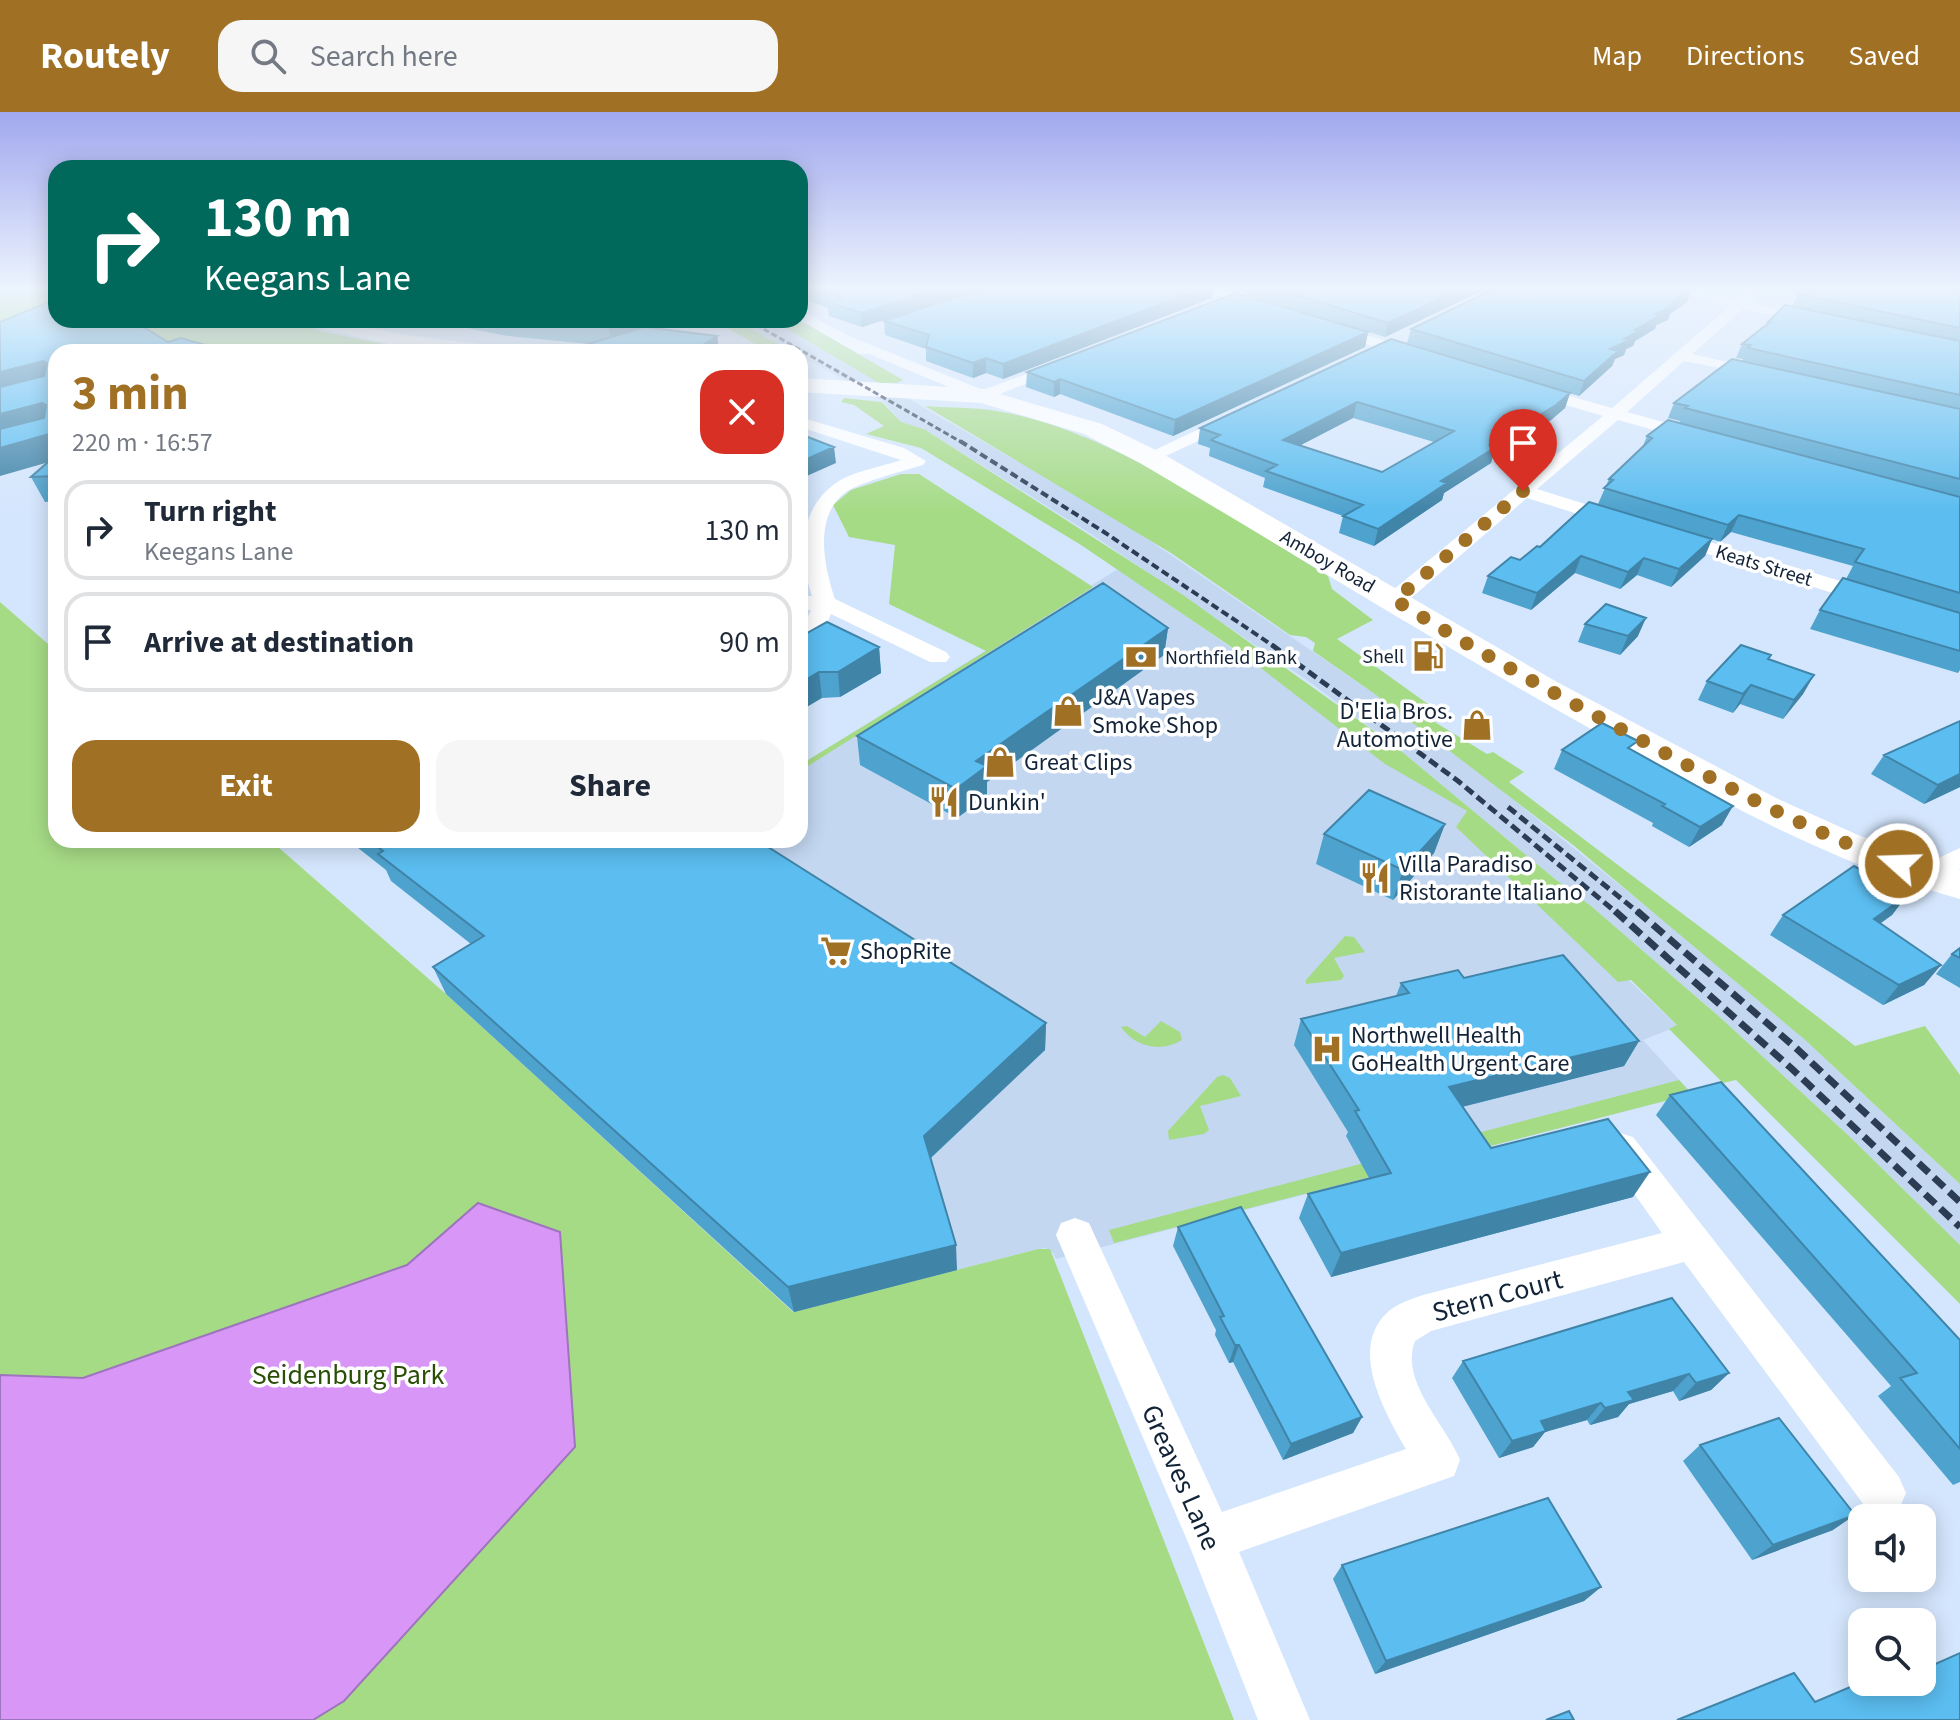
<!DOCTYPE html>
<html lang="en">
<head>
<meta charset="utf-8">
<style>
	:root { --surface:#fff; --page:#f6f6f7; --text:#1f2937; --muted:#747a83; --line:#e0e1e3; --accent:#a07024 }
	body { margin:0; font-family:"Source Sans 3",sans-serif; background:var(--page); color:var(--text); height:100vh; display:flex; flex-direction:column; font-size:30px; white-space:nowrap }
	* { box-sizing:border-box; margin:0 }
	p { font-size:26px; color:var(--muted) }
	.icon { flex:none; width:44px; height:44px; fill:none; stroke:currentColor; stroke-width:2; stroke-linecap:round; stroke-linejoin:round }
	.map { position:relative; flex:1; overflow:hidden }
	.drawer { position:absolute; left:48px; top:232px; width:760px; height:504px; display:flex; flex-direction:column; background:var(--surface); border-radius:24px; box-shadow:0 4px 20px #0003 }
	.drawer>* { flex:none }
	.hud { position:absolute; left:48px; top:48px; width:760px; height:168px; border-radius:24px; box-shadow:0 4px 20px #0003; background:#00695c; color:#fff; overflow:hidden }
	.tools { position:absolute; left:1848px; top:1392px; display:grid; gap:16px }
	.tools a { display:grid; place-items:center; width:88px; height:88px; border-radius:16px; background:var(--surface); box-shadow:0 4px 20px #0003; font-size:40px }
	.pin { position:absolute; display:grid; place-items:center; width:68px; height:68px; color:#fff; margin:-82px -34px; border-radius:50% 50% 50% 0; rotate:-45deg; box-shadow:0 0 8px #0007 }
	.pin .icon { rotate:45deg }
	.me { position:absolute; width:88px; margin:-44px; rotate:290deg; stroke-linejoin:round; filter:drop-shadow(0 0 6px #0008) }
	.turn { display:flex; align-items:center; gap:28px; height:168px; padding:0 24px; font-size:36px }
	.turn .icon { width:104px; height:104px; stroke-width:2.5 }
	.turn b { display:block; font-size:56px; line-height:68px }
	.round { display:grid; place-items:center; flex:none; width:84px; height:84px; border-radius:24px; background:var(--page) }
	.summary { display:flex; align-items:center; justify-content:space-between; height:136px; padding:0 24px }
	h1 { font-size:48px; font-weight:700; line-height:60px; color:var(--accent) }
	.cta { display:flex; gap:16px; margin-top:auto; padding:16px 24px }
	.cta a { flex:1; height:92px; border-radius:24px; background:var(--accent); color:#fff; font-size:32px; font-weight:700; line-height:92px; text-align:center }
	.cta a+a { background:var(--page); color:var(--text) }
	ul { padding:0; list-style:none }
	li { display:flex; align-items:center; gap:24px; height:100px; margin:0 16px 12px; padding:0 8px; border:4px solid var(--line); border-radius:24px }
	li div { flex:1 }
	li b { display:block; font-size:30px }
	li em { font-style:normal }
	header { display:flex; align-items:center; gap:48px; box-sizing:border-box; height:112px; padding:0 40px; background:var(--accent); color:#fff }
	header strong { font-size:38px }
	nav { display:flex; gap:44px; margin-inline-start:auto; font-size:28px }
	.search { width:560px; height:72px; background:var(--page); display:flex; align-items:center; gap:20px; box-sizing:border-box; padding:0 28px; border-radius:24px; color:var(--muted); font-size:30px }
	.map>svg:first-child { display:block }
</style>
</head>
<body>
<header>
<strong>Routely</strong>
<div class="search"><svg class="icon" aria-label="search" viewBox="0 0 24 24"><circle cx="10" cy="10" r="6"/><path d="M15 15l6 6"/></svg>Search here</div>
<nav><a>Map</a><a>Directions</a><a>Saved</a></nav>
</header>
<div class="map">
<svg width="1960" height="1608" viewBox="0 0 1960 1608">
	<rect width="100%" height="100%" fill="#d4e6fd"/>
	<path fill="#c3d7f1" d="M735,208H772L1121,409L1372,580L1500,677L1713,848L1804,927L1960,1072V1133L1849,1024L1723,908L1591,794L1555,767L1395,634L1311,571L1091,422L924,317L901,310L883,289L800,244V240H793Z
		M1118,457L1468,700L1460,711L1678,914L1643,928L1692,982L1056,1147L1053,1141L1045,1136L1038,1137L794,1200L446,882L689,728H800V653Z"/>
	<path fill="#a6db86" d="M0,175H56V199L0,216Z
		M117,208H290L324,220L423,240H56L0,260Z
		M713,208H735L793,240H769Z
		M772,208H800L903,268L897,271H879Z
		M844,286L882,290L901,310L924,317L1183,483L1395,634L1555,767L1591,794L1723,908L1849,1024L1960,1133V1192L1736,968L1723,971L1669,917L1677,913L1631,868L1618,870L1456,715L1467,699L1385,652L1249,547L1081,433L921,336L866,322L884,314L854,293L841,290Z
		M925,294C949,296 973,295 997,299C1113,319 1228,404 1328,464L1332,477L1373,508L1337,527L1435,597L1425,604L1487,642L1493,640L1524,660L1509,670C1624,759 1741,844 1855,934L1925,914L1960,963V1072L1804,927L1573,733L1372,580L1313,539L1315,531L1306,525L1290,523L1171,441Z
		M901,362H919L1093,475L800,659V653L986,539L889,492L895,433L849,425L833,393L851,378Z
		M0,490L56,539V728H270L446,882L793,1200L1038,1137H1050L1234,1608H0Z
		M1345,824L1354,825L1365,840L1334,846L1344,864L1341,868L1306,872V868Z
		M1161,909L1180,920L1182,928C1161,941 1135,935 1121,915L1127,914L1145,925Z
		M1223,963L1230,966L1241,984L1200,994L1209,1018L1204,1022L1169,1028L1168,1019L1217,965Z
		M1679,968L1692,982L1114,1131L1109,1118Z"/>
	<path fill="#d897f6" stroke="#9d74bd" stroke-width="2" d="M478,1091L560,1120L575,1335L344,1589L313,1608H0V1263L83,1266L407,1153Z"/>
	<g fill="none" stroke-linecap="round" stroke-linejoin="round">
		<path fill="#fff" fill-rule="evenodd" d="M1191,175H1212L1271,196L1259,199Z
			M1657,175H1682L1737,187L1751,175H1765L1750,190L1824,209L1817,213L1743,197L1692,242L1768,259V265L1684,249L1627,300L1703,321L1706,325L1703,329L1697,330L1618,308L1537,377L1627,405L1630,409L1627,413H1613L1527,386L1403,493H1387L1384,488L1387,483L1603,304L1522,280V274L1528,272L1612,296L1730,194Z
			M800,198L849,224L983,278L1059,250L1064,248L1072,253L983,289L869,242H859L800,208Z
			M1329,212L1426,241L1429,244L1421,249L1324,219V213Z
			M1235,300L1241,301L1243,305L1241,309L1155,349H1143L1140,345Z
			M800,305L904,336L926,349L923,353C900,360 875,366 853,376C812,396 823,453 835,487L946,540L950,545L946,550H930L831,502L824,518L800,531V514L806,509L811,498H800V484H812C799,445 798,397 836,371C853,359 881,355 901,348L800,315Z
			M1670,418L1884,482L1887,487L1876,493L1868,492L1663,428L1660,424L1663,420Z
			M1960,736V757C1945,765 1934,775 1917,770L1913,763L1917,756Z
			M1620,1021L1633,1025L1899,1365L1906,1381L1899,1397L1883,1404L1867,1397L1684,1150L1431,1219L1415,1229C1399,1269 1446,1313 1460,1348L1454,1364L1239,1440L1310,1608H1258L1190,1435L1056,1123L1061,1111L1075,1106L1089,1111L1222,1400L1406,1337C1385,1301 1347,1235 1389,1199C1398,1191 1412,1187 1423,1183L1662,1121L1602,1036L1607,1025Z"/>
		<path fill="#fff" fill-rule="evenodd" d="M300,208H338L398,222L486,233L497,240H438L398,234L303,212Z
			M800,266L983,277L1102,312L1158,339L1557,570L1776,686L1858,723L1960,758V787C1834,752 1722,690 1609,627C1450,539 1296,443 1140,351L1084,322L981,291L800,280Z"/>
		<path stroke="#2c3d53" stroke-width="3" stroke-dasharray="6 3" stroke-linecap="butt" d="M748,208L963,331"/>
		<path stroke="#2c3d53" stroke-width="4" stroke-dasharray="8 4" stroke-linecap="butt" d="M960,329L1104,420L1275,535"/>
		<path stroke="#2c3d53" stroke-width="5" stroke-dasharray="10 5" stroke-linecap="butt" d="M1272,533L1458,669L1617,801
			M1508,695L1639,801"/>
		<path stroke="#2c3d53" stroke-width="7" stroke-dasharray="14 7" stroke-linecap="butt" d="M1615,799L1791,956L1960,1115
			M1637,799L1796,936L1960,1090"/>
	</g>
	<path fill="#4ea3ce" fill-rule="evenodd" d="M800,175H1213L1212,186L1003,267L986,261L973,266L926,249V237L885,223L884,209L968,181L862,215L829,204L828,196L800,186Z
		M1220,175H1490L1385,225L1248,183L1244,178Z
		M1960,175V558L1958,561L1810,517L1820,498L1846,467L1853,454L1731,420L1720,430L1712,427L1705,444L1671,475L1637,463L1620,477L1575,461L1531,498L1482,481L1488,464L1520,448L1540,435L1598,392L1609,367L1643,334L1647,324L1679,311L1680,309L1668,306L1674,291L1742,249L1743,247L1736,246L1742,232L1766,214L1768,210L1792,195L1797,182Z
		M1687,190L1670,202L1668,208L1656,213L1655,217L1635,229L1633,234L1626,237L1624,243L1615,247L1612,254L1579,284L1407,231L1411,217Z
		M427,208H648L635,217L717,224L719,238L716,240H562L589,232L508,224Z
		M0,210L168,230L229,240H56V389L45,390L31,365L47,351Z
		M1368,220L1365,235L1173,324L1060,282L1054,285L1026,275L1027,260Z
		M1391,227L1570,281L1565,296L1551,308L1493,344L1491,351L1444,381L1442,388L1374,434L1339,421L1343,404L1263,375L1265,366L1209,344L1210,336L1198,332L1200,316ZM1353,306L1434,330L1382,360L1300,333Z
		M1585,512L1638,524L1620,543L1578,530Z
		M1168,516L1164,543L987,670V684L957,706L860,653L857,624Z
		M800,525L879,535L881,561L840,585L822,586Z
		M1769,547L1814,563L1803,582L1783,607L1740,592L1733,601L1698,588L1707,569Z
		M1562,638H1633L1722,713L1689,735L1652,714L1653,711L1554,657Z
		M1884,643L1960,675L1924,692L1871,662Z
		M1445,712L1434,741L1393,788L1316,752L1324,722Z
		M348,728H473L481,734L1046,911L1045,938L931,1046L957,1158L794,1200L446,882L433,855L471,832L391,769L386,758Z
		M1907,783L1892,803L1880,811L1941,853L1924,873L1883,893L1770,823L1783,803Z
		M1960,836V876L1936,862L1952,842Z
		M1464,866L1639,929L1624,954L1462,995L1491,1036L1633,1085L1331,1165L1299,1106L1308,1082L1369,1066L1346,1024L1348,1020L1294,933L1301,907L1396,884L1401,871Z
		M1670,983L1960,1228V1370L1953,1373L1878,1284L1891,1274L1656,1003Z
		M1178,1115L1362,1305L1353,1321L1283,1348L1233,1250L1229,1251L1215,1223L1216,1218L1173,1134Z
		M1463,1249L1729,1261L1711,1278L1679,1289L1673,1279L1629,1292L1618,1305L1590,1313L1587,1308L1545,1320L1533,1335L1499,1346L1452,1266Z
		M1700,1333L1833,1418L1752,1448L1683,1349Z
		M1342,1453L1601,1475L1584,1489L1375,1562L1333,1467Z"/>
	<path fill="#4084a8" d="M944,175H987L862,215L861,201Z
		M1206,175H1213L1212,186L1003,267V252Z
		M1465,175H1490L1385,225L1388,211Z
		M1692,176L1687,190L1670,202L1668,208L1656,213L1655,217L1635,229L1633,234L1626,237L1624,243L1615,247L1612,254L1579,284L1584,269L1610,237L1656,202Z
		M607,208H648L612,234Z
		M1368,220L1365,235L1173,324L1175,308Z
		M717,224L719,238L716,240H692Z
		M986,246V261L973,266V251Z
		M43,249L55,271L0,286V260Z
		M1060,267V282L1054,285V270Z
		M1570,281L1565,296L1551,308L1493,344L1491,351L1444,381L1442,388L1374,434L1378,417L1490,333Z
		M1357,290L1353,306L1280,344L1283,328Z
		M42,291L55,314L0,330V302Z
		M56,320V348L0,364V336Z
		M834,335L836,351L800,367V350Z
		M1739,403L1731,420L1720,430L1728,413Z
		M1712,427L1705,444L1671,475L1679,457Z
		M1581,444L1575,461L1531,498L1537,481Z
		M1644,446L1637,463L1620,477L1628,460Z
		M1646,506L1638,524L1620,543L1628,524Z
		M1168,516L1164,543L987,670V684L957,706L956,677L976,649Z
		M879,535L881,561L840,585L838,560Z
		M819,560L822,586L800,599V571Z
		M1814,563L1803,582L1783,607L1794,588Z
		M1751,573L1740,592L1733,601L1743,582Z
		M1960,662V675L1924,692L1938,673Z
		M1733,694L1722,713L1689,735L1700,715Z
		M1445,712L1434,741L1393,788L1403,758Z
		M1907,783L1892,803L1859,827L1874,807Z
		M1941,853L1924,873L1883,893L1899,873Z
		M1046,911L1045,938L926,1050L924,1024Z
		M1639,929L1624,954L1437,1001L1449,975Z
		M1650,1060L1633,1085L1331,1165L1341,1141Z
		M956,1133L957,1158L794,1200L788,1175Z
		M1235,1233H1239L1233,1250L1229,1251Z
		M1729,1261L1711,1278L1679,1289L1696,1271Z
		M1689,1262L1673,1279L1629,1292L1618,1305L1590,1313L1605,1296L1628,1280Z
		M1601,1291L1587,1308L1545,1320L1533,1335L1499,1346L1512,1329L1541,1309Z
		M1362,1305L1353,1321L1283,1348L1291,1332Z
		M1855,1403L1833,1418L1752,1448L1773,1433Z
		M1601,1475L1584,1489L1375,1562L1386,1549Z"/>
	<path fill="#5bbdf0" stroke="#4084a8" stroke-width="2" fill-rule="evenodd" d="M806,175H944L861,201L828,190L841,186Z
		M987,175H1206L1003,252L986,246L973,251L926,235L929,223L884,209Z
		M1270,175H1465L1388,211Z
		M1498,175H1687L1692,176L1669,193L1673,194L1656,202L1660,203L1635,218L1638,219L1624,227L1630,228L1610,237L1618,239L1584,269L1411,217Z
		M1805,175H1960V216L1797,182Z
		M1236,181L1368,220L1175,308L1060,267L1054,270L1027,260Z
		M56,187V208H132L168,230L181,226L229,240H56V320L0,336V317L44,306L46,293L42,291L0,302V275L44,264L47,251L43,249L0,260V210Z
		M1785,193L1960,229V283L1748,236L1751,233L1742,232L1770,210H1768Z
		M644,215L717,224L692,240H562Z
		M1391,227L1570,281L1556,293L1490,333L1496,335L1441,369L1447,371L1378,417L1343,404L1363,393L1266,359L1277,353L1211,328L1220,323L1200,316ZM1357,290L1454,319L1382,360L1283,328Z
		M1732,247L1960,297V367L1685,296L1688,294L1674,291Z
		M1668,308L1960,385V481L1855,450L1864,437L1739,403L1728,413L1604,376L1613,368L1609,367L1652,326L1647,324Z
		M800,322L834,335L800,350Z
		M56,343V364L31,365Z
		M1589,390L1712,427L1679,457L1644,446L1628,460L1581,444L1537,481L1488,464L1511,445L1520,448L1537,434L1540,435Z
		M1843,466L1960,501V539L1820,498Z
		M1103,471L1168,516L976,649L987,654L956,677L857,624Z
		M1606,492L1646,506L1628,524L1585,512Z
		M827,510L879,535L838,560H819L800,571V525Z
		M1741,533L1771,543L1768,547L1814,563L1794,588L1751,573L1743,582L1707,569Z
		M1960,609V662L1938,673L1884,643Z
		M1602,611L1638,629L1628,636L1733,694L1700,715L1662,694L1665,692L1562,638Z
		M1369,678L1445,712L1403,758L1324,722Z
		M369,728H473L481,734L496,728L503,729L505,728H757L1046,911L924,1024L956,1133L788,1175L433,855L484,824L378,742L383,739Z
		M1854,754L1907,783L1874,807L1941,853L1899,873L1783,803Z
		M1960,836V846L1952,842Z
		M1563,843L1639,929L1449,975L1491,1036L1608,1007L1650,1060L1341,1141L1308,1082L1391,1061L1355,999L1359,998L1301,907L1409,881L1401,871L1458,858L1464,866Z
		M1721,970L1960,1228V1337L1900,1266L1917,1261L1670,983Z
		M1241,1095L1362,1305L1291,1332L1239,1233H1235L1220,1205L1224,1204L1178,1115Z
		M1672,1186L1729,1261L1696,1271L1689,1262L1628,1280L1634,1288L1605,1296L1601,1291L1541,1309L1546,1319L1512,1329L1463,1249Z
		M1779,1306L1855,1403L1773,1433L1700,1333Z
		M1548,1386L1601,1475L1386,1549L1342,1453Z
		M1960,1541V1608H1677L1794,1561L1815,1590L1862,1570H1922V1558Z
		M1569,1599L1574,1608H1546Z"/>
	<linearGradient id="sky" x2="0" y2="1"><stop stop-color="#a1a8ee"/><stop offset="0.44" stop-color="#ecf4fe"/><stop offset="1" stop-color="#ecf4fe" stop-opacity="0"/></linearGradient>
	<rect width="1960" height="400" fill="url(#sky)"/>
	<g fill="none" stroke-linecap="round" stroke-linejoin="round">
		<path stroke="#a07024" stroke-width="14" stroke-dasharray="0 25.2" d="M1523,379L1395,488C1476,539 1559,584 1643,629C1727,675 1809,719 1899,752"/>
	</g>
	<defs>
		<symbol id="fuel-bare" viewBox="-9 -9 18 18"><path d="M-5.5-6h7V0h2V4h1.3V-2.5L3-4.5l.8-.8L6-3V5H2.5V1h-1V6h-7ZM-4.2-4.7v3.2H.2V-4.7Z" fill="#a07024" stroke="#fff" stroke-width="2.5" paint-order="stroke"/></symbol>
		<symbol id="bank-bare" viewBox="-9 -9 18 18"><path d="M-6-4H6V4H-6ZM0-2.3a2.3 2.3 0 1 0 0 4.6a2.3 2.3 0 1 0 0-4.6Z" fill="#a07024" stroke="#fff" stroke-width="2.5" paint-order="stroke"/></symbol>
		<symbol id="shop-bare" viewBox="-9 -9 18 18"><path d="M-5-2.5h2.3a2.7 3.5 0 0 1 5.4 0H5L5.5 6h-11ZM-1.5-2.5h3a1.5 2.3 0 0 0-3 0Z" fill="#a07024" stroke="#fff" stroke-width="2.5" paint-order="stroke"/></symbol>
		<symbol id="restaurant-bare" viewBox="-9 -9 18 18"><path d="M-5-6h1v4h1v-4h1v4h1v-4h1v5L-1.5 .5V6h-2V.5L-5-1ZM5-6V6H3V1.5H1.5Q1.5-4 5-6Z" fill="#a07024" stroke="#fff" stroke-width="2.5" paint-order="stroke"/></symbol>
		<symbol id="supermarket-bare" viewBox="-9 -9 18 18"><path d="M-6-5.5h2.5l.6 2H6L4.5 2H-2.5L-4.4-4H-6ZM-1.5 3.2a1.3 1.3 0 1 0 .1 0ZM3 3.2a1.3 1.3 0 1 0 .1 0Z" fill="#a07024" stroke="#fff" stroke-width="2.5" paint-order="stroke"/></symbol>
		<symbol id="hospital-bare" viewBox="-9 -9 18 18"><path d="M-5-5h3v3.5h4V-5h3V5h-3V1.5h-4V5h-3Z" fill="#a07024" stroke="#fff" stroke-width="2.5" paint-order="stroke"/></symbol>
	</defs>
	<g fill-rule="evenodd">
		<use href="#fuel-bare" x="1406" y="522" width="44" height="44"/>
		<use href="#bank-bare" x="1119" y="523" width="44" height="44"/>
		<use href="#shop-bare" x="1046" y="577" width="44" height="44"/>
		<use href="#shop-bare" x="1455" y="591" width="44" height="44"/>
		<use href="#shop-bare" x="978" y="628" width="44" height="44"/>
		<use href="#restaurant-bare" x="922" y="668" width="44" height="44"/>
		<use href="#restaurant-bare" x="1353" y="744" width="44" height="44"/>
		<use href="#supermarket-bare" x="814" y="817" width="44" height="44"/>
		<use href="#hospital-bare" x="1305" y="915" width="44" height="44"/>
	</g>
	<g text-anchor="middle" stroke-width="7" stroke-linejoin="round" paint-order="stroke">
		<g font-size="20" fill="#122338" stroke="#fff">
			<text transform="translate(1328 449) rotate(30)" y="7">Amboy Road</text>
			<text transform="translate(1764 453) rotate(17)" y="7">Keats Street</text>
		</g>
		<g font-size="20" fill="#122338" stroke="#fff" text-anchor="end">
			<text x="1404" y="551">Shell</text>
			<text x="1165" y="552" text-anchor="start">Northfield Bank</text>
		</g>
		<g font-size="24" fill="#122338" stroke="#fff" text-anchor="start">
			<text x="1092" y="593">J&amp;A Vapes<tspan x="1092" dy="28">Smoke Shop</tspan></text>
			<text x="1453" y="607" text-anchor="end">D'Elia Bros.<tspan x="1453" dy="28">Automotive</tspan></text>
			<text x="1024" y="658">Great Clips</text>
			<text x="968" y="698">Dunkin'</text>
			<text x="1399" y="760">Villa Paradiso<tspan x="1399" dy="28">Ristorante Italiano</tspan></text>
			<text x="860" y="847">ShopRite</text>
			<text x="1351" y="931">Northwell Health<tspan x="1351" dy="28">GoHealth Urgent Care</tspan></text>
		</g>
		<g font-size="28" fill="#122338" stroke="#fff">
			<text transform="translate(1497 1183) rotate(-15)" y="10">Stern Court</text>
			<text transform="translate(1182 1365) rotate(66)" y="10">Greaves Lane</text>
		</g>
		<g font-size="28" fill="#294f06" stroke="#fff">
			<text x="348" y="1272">Seidenburg Park</text>
		</g>
	</g>
</svg>
<div class="tools">
<a><svg class="icon" aria-label="sound" viewBox="0 0 24 24"><path d="M4 9h4l5-4v14l-5-4H4zM17 9q2 3 0 6"/></svg></a>
<a><svg class="icon" aria-label="search" viewBox="0 0 24 24"><circle cx="10" cy="10" r="6"/><path d="M15 15l6 6"/></svg></a>
</div>
<div class="pin" style="left:1523px;top:379px;background:#d93025"><svg class="icon" aria-label="arrive" viewBox="0 0 24 24"><path d="M6 21V4h12l-3 4 3 4H6"/></svg></div>
<svg class="me" style="left:1899px;top:752px" viewBox="-20 -20 40 40"><circle r="17" fill="#a07024" stroke="#fff" stroke-width="3"/><path d="M0-11L8 9 0 5-8 9z" fill="#fff"/></svg>
<div class="hud">
<div class="turn"><svg class="icon" aria-label="right" viewBox="0 0 24 24"><path d="M7 20v-9h11M14 6l5 5-5 5"/></svg><div><b>130 m</b>Keegans Lane</div></div>
</div>
<section class="drawer">
<div class="summary"><div><h1>3 min</h1><p>220 m · 16:57</p></div><a class="round" style="background:#d93025;color:#fff"><svg class="icon" aria-label="close" viewBox="0 0 24 24"><path d="M6 6l12 12M18 6L6 18"/></svg></a></div>
<ul>
<li><svg class="icon" aria-label="right" viewBox="0 0 24 24"><path d="M7 20v-9h11M14 6l5 5-5 5"/></svg><div><b>Turn right</b><p>Keegans Lane</p></div><em>130 m</em></li>
<li><svg class="icon" aria-label="arrive" viewBox="0 0 24 24"><path d="M6 21V4h12l-3 4 3 4H6"/></svg><div><b>Arrive at destination</b></div><em>90 m</em></li>
</ul>
<div class="cta"><a>Exit</a><a>Share</a></div>
</section>
</div>
</body>
</html>
